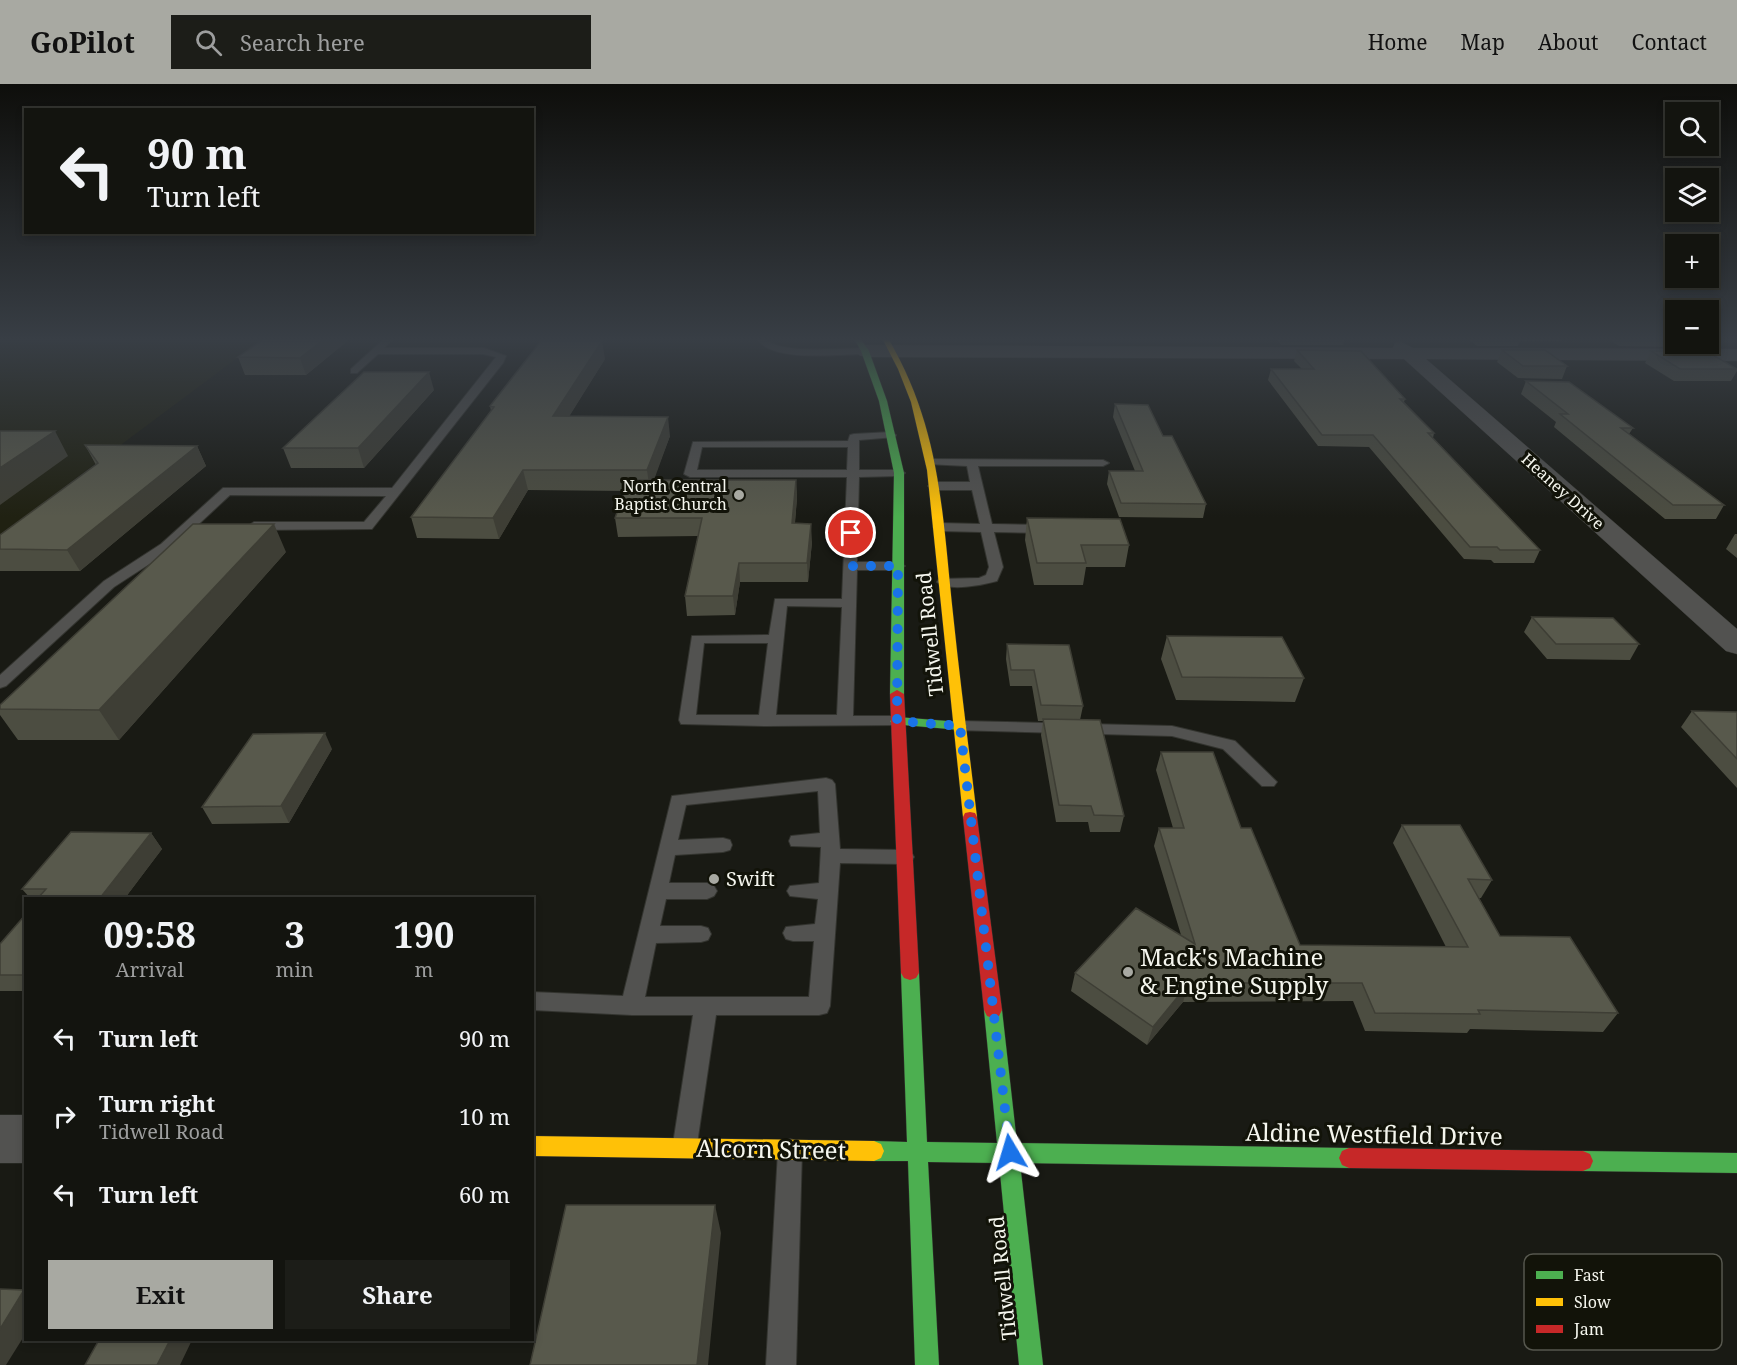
<!DOCTYPE html>
<html lang="en">
<head>
<meta charset="utf-8">
<style>
	:root { --surface:#13140f; --page:#1c1d18; --text:#f1f3f6; --muted:#9d9e9e; --line:#32332f; --accent:#a8a9a2 }
	body { margin:0; font-family:"Noto Serif",serif; background:var(--page); color:var(--text); height:100vh; display:flex; flex-direction:column; font-size:22px; white-space:nowrap }
	* { box-sizing:border-box; margin:0 }
	p { font-size:20px; color:var(--muted) }
	.icon { flex:none; width:33px; height:33px; fill:none; stroke:currentColor; stroke-width:2; stroke-linecap:round; stroke-linejoin:round }
	.map { position:relative; flex:1; overflow:hidden }
	.sheet { position:absolute; left:24px; top:813px; width:510px; height:444px; display:flex; flex-direction:column; background:var(--surface); border-radius:0px; box-shadow:0 3px 9px #0003,0 0 0 2px var(--line) }
	.sheet>* { flex:none }
	.guide { position:absolute; left:24px; top:24px; width:510px; height:126px; border-radius:0px; box-shadow:0 3px 9px #0003,0 0 0 2px var(--line); background:#13140f; color:var(--text); overflow:hidden }
	.buttons { position:absolute; left:1665px; top:18px; display:grid; gap:12px }
	.buttons a { display:grid; place-items:center; width:54px; height:54px; border-radius:0px; background:var(--surface); box-shadow:0 3px 9px #0003,0 0 0 2px var(--line); font-size:30px }
	.pin { position:absolute; display:grid; place-items:center; width:51px; height:51px; color:#fff; margin:-26px; border:3px solid #fff; border-radius:50%; box-shadow:0 2px 6px #0007 }
	.me { position:absolute; width:66px; margin:-33px; rotate:353deg; stroke-linejoin:round; filter:drop-shadow(0 0 4px #0008) }
	.turn { display:flex; align-items:center; gap:21px; height:126px; padding:0 24px; font-size:27px }
	.turn .icon { width:78px; height:78px; stroke-width:2.5 }
	.turn b { display:block; font-size:42px; line-height:51px }
	.eta { display:flex; justify-content:space-evenly; align-items:center; height:102px; text-align:center }
	.eta b { font-size:36px; font-weight:700; line-height:42px }
	.action { display:flex; gap:12px; margin-top:auto; padding:12px 24px }
	.action a { flex:1; height:69px; border-radius:0px; background:var(--accent); color:#111; font-size:24px; font-weight:700; line-height:69px; text-align:center }
	.action a+a { background:var(--page); color:var(--text) }
	ul { padding:0; list-style:none }
	li { display:flex; align-items:center; gap:18px; height:78px; padding:0 24px }
	li div { flex:1 }
	li b { display:block; font-size:22px }
	li em { font-style:normal }
	header { display:flex; align-items:center; gap:36px; box-sizing:border-box; height:84px; padding:0 30px; background:var(--accent); color:#111 }
	header strong { font-size:28px }
	nav { display:flex; gap:33px; margin-inline-start:auto; font-size:21px }
	.search { width:420px; height:54px; background:var(--page); display:flex; align-items:center; gap:15px; box-sizing:border-box; padding:0 21px; border-radius:0px; color:var(--muted); font-size:22px }
	.map>svg:first-child { display:block }
</style>
</head>
<body>
<header>
<strong>GoPilot</strong>
<div class="search"><svg class="icon" aria-label="search" viewBox="0 0 24 24"><circle cx="10" cy="10" r="6"/><path d="M15 15l6 6"/></svg>Search here</div>
<nav><a>Home</a><a>Map</a><a>About</a><a>Contact</a></nav>
</header>
<div class="map">
<svg width="1737" height="1281" viewBox="0 0 1737 1281">
	<rect width="100%" height="100%" fill="#191a14"/>
	<path fill="#202112" d="M0,254H264L0,451Z"/>
	<g fill="none" stroke-linecap="round" stroke-linejoin="round">
		<defs>
			<path id="lane" d="M385,254H394L384,264H484L506,272L503,279L372,445L254,446L248,442L254,438H364L386,412L230,411L171,466L114,503L6,602L0,604V591L104,497L161,460L223,404H392L496,273L483,270H378L357,289H351V285Z
				M757,254H765C777,271 844,264 865,264L870,267L865,270C839,270 770,279 757,254Z
				M891,348L896,351L895,353L859,356V386H899L905,389L899,392L859,393L857,478H898L905,482L898,486H857L853,632H897L903,633L905,637L903,641L767,642L681,640L679,636L692,552L769,551L775,515H842L847,393H690L684,390L693,358L848,357L850,351L854,350ZM702,363H848L847,386H697ZM787,522L842,523L837,631H776ZM704,559H768L759,631H696Z
				M930,375L1103,376L1109,379L1103,382H978L992,440L1047,441L1053,445L1047,449L994,448L1003,483L997,497C983,501 948,508 937,498L939,495L979,494L986,491L989,483L981,448L939,447L933,443L939,439L980,440L972,406H934L928,402L934,398H970L967,382L926,380V376Z
				M960,637L1172,642L1235,657L1277,698L1274,702H1262L1223,665L1172,652L954,646L952,642L954,638Z
				M826,694L832,696L835,700L840,765L904,766L911,768L914,773L911,778L904,780L840,779L830,922L827,929L819,931H716L697,1060L694,1068L685,1072L676,1068L673,1060L693,931H632L532,926V908L623,912L672,712ZM818,707L820,749L791,752L789,757L791,762L821,763L819,799L790,802L787,807L790,812L818,815L815,840L786,843L783,849L786,855L793,857H814L809,913H645L656,859L701,858L708,856L711,850L708,844L701,842H660L666,815H707L714,812L717,807L714,802L707,799H669L675,771L723,768L730,766L732,761L730,756L723,754L678,756L686,721Z
				M790,1055L799,1058L802,1067L796,1281H766L778,1067L781,1058Z"/>
			<path id="street" d="M1401,258L1413,264L1737,265V277L1426,275L1737,545V570L1726,567L1404,275L865,273L859,271L856,267L859,263L865,261L1393,264L1395,259Z
				M0,1031H26V1079H0Z"/>
			<path id="fast" d="M854,254H860L869,267L887,317L904,389V610L897,614L890,610L894,389L879,317L861,267Z
				M897,633L960,638L967,642L960,646L892,640L890,637Z
				M910,882L916,884L919,889L927,1058L997,1059L984,926L987,920L993,918L999,920L1002,926L1017,1059L1349,1064L1356,1067L1359,1074L1356,1081L1349,1084L1020,1079L1043,1281H1019L999,1079L928,1078L939,1281H915L908,1077H874L867,1074L864,1067L867,1060L874,1057L907,1058L901,889L904,884Z
				M1583,1067L1737,1069V1089L1583,1087L1576,1084L1573,1077L1576,1070Z"/>
			<path id="slow" d="M882,254H888C941,345 942,428 953,530C960,598 969,665 977,733L975,737H965L963,733L927,386L911,318L898,285Z
				M532,1052L874,1057L881,1060L884,1067L881,1074L874,1077L532,1072Z"/>
			<path id="jam" d="M897,606L904,610L919,889L916,894L910,896L904,894L901,889L890,610Z
				M970,728L975,729L977,733L1002,926L999,932L993,934L987,932L984,926L963,733L965,729Z
				M1349,1064L1583,1067L1590,1070L1593,1077L1590,1084L1583,1087L1349,1084L1342,1081L1339,1074L1342,1067Z"/>
		</defs>
		<use href="#lane" stroke="#33342f" stroke-width="2"/>
		<use href="#street" stroke="#33342f" stroke-width="1"/>
		<use href="#fast" stroke="#33342f" stroke-width="1"/>
		<use href="#slow" stroke="#33342f" stroke-width="1"/>
		<use href="#jam" stroke="#33342f" stroke-width="1"/>
		<use href="#lane" fill="#525250" fill-rule="evenodd"/>
		<use href="#street" fill="#525250" fill-rule="evenodd"/>
		<use href="#fast" fill="#4caf50" fill-rule="evenodd"/>
		<use href="#slow" fill="#ffc107" fill-rule="evenodd"/>
		<use href="#jam" fill="#c62828" fill-rule="evenodd"/>
	</g>
	<path fill="#4c4d41" d="M265,254H351L306,291H245L238,273Z
		M1275,254H1345L1343,261H1281Z
		M1467,254H1564L1562,257H1520L1518,262H1477Z
		M1606,254H1670L1675,257L1672,263L1619,262Z
		M1297,266L1405,315L1404,318L1434,349L1433,354L1540,466L1534,479H1494L1491,476L1464,475L1369,363L1318,362L1268,296L1271,285H1302L1294,277Z
		M1502,266L1567,282L1562,295L1518,294L1497,278Z
		M1651,267L1737,285V287L1731,297H1674L1645,279Z
		M605,275L569,332L670,352L653,396H796L797,414L795,439L812,458L808,498H740L735,531L687,532L685,512L698,452L618,453L615,434L625,407L528,406L499,455L417,454L411,433L491,327L490,322Z
		M1526,297L1633,344L1629,350L1724,421L1716,435H1665L1554,343L1556,338L1521,310Z
		M434,306L364,384H291L283,364Z
		M1115,320L1163,352L1206,420L1203,434L1119,433L1107,400L1109,387H1135L1113,333Z
		M85,361L197,362L206,382L80,487H0V451L96,381Z
		M1027,434L1129,461L1125,483H1086L1083,501H1034L1025,456Z
		M1735,450H1737V474L1726,465Z
		M286,468L119,656H18L0,631V621Z
		M1532,533L1639,560L1630,576L1547,575L1524,548Z
		M1167,552L1304,594L1295,618L1176,616L1161,575Z
		M1007,560L1083,622L1080,636L1124,732L1120,748H1090L1088,738H1056L1041,651L1043,637H1038L1032,602H1010L1006,575Z
		M1692,627L1737,628V704L1681,643Z
		M332,665L289,739L212,740L202,723Z
		M1161,668L1241,744L1300,861L1446,863L1393,759L1402,741L1492,796L1481,814H1479L1500,852L1618,929L1603,948L1470,945L1467,949L1365,947L1353,917L1183,918L1147,961L1071,907L1075,889L1181,851L1154,762L1159,744H1173L1156,686Z
		M151,749L162,765L125,814H30L22,805Z
		M26,830V907H0V860Z"/>
	<path fill="#3e3e35" d="M325,254H351L306,291L300,274Z
		M602,257L605,275L557,352L553,332Z
		M429,288L434,306L364,384L358,364Z
		M668,333L670,352L650,407L647,386Z
		M55,347L68,372L0,421V384Z
		M197,362L206,382L80,487L67,466Z
		M523,386L528,406L499,455L493,434Z
		M796,396L797,414L793,458L792,439Z
		M274,440L286,468L119,656L99,626Z
		M811,440L812,458L808,498L807,479Z
		M739,479L740,498L735,531L733,512Z
		M325,649L332,665L289,739L281,722Z
		M151,749L162,765L125,814H100Z
		M1189,899L1183,918L1147,961L1153,943Z
		M715,1121L721,1149L708,1281H697Z
		M24,1206L26,1207V1249L6,1281H0V1245Z
		M170,1256H192L180,1281H157Z"/>
	<path fill="#58594c" stroke="#3e3e35" stroke-width="1.5" d="M265,254H325L300,274L238,273Z
		M1617,254H1670L1675,257H1622Z
		M541,257H602L553,332L668,333L647,386H523L493,434L411,433L494,323L490,322Z
		M1297,266L1361,267L1405,315H1400L1434,349H1428L1540,466H1500L1497,463H1470L1373,351H1322L1271,285H1314Z
		M1502,266H1545L1567,282H1523Z
		M1651,267H1706L1737,285H1680Z
		M364,288H429L358,364H283Z
		M1526,297L1569,298L1633,344H1621L1724,421H1673L1560,330H1568Z
		M1115,320L1148,321L1163,352H1172L1206,420L1121,419L1109,387H1143Z
		M0,347H55L0,384Z
		M85,361L197,362L67,466L0,465V451L98,379Z
		M629,396H796L792,439L811,440L807,479H739L733,512H685L702,434H615Z
		M1027,434L1120,435L1129,461H1081L1086,479H1037Z
		M193,440H274L99,626L0,625V621Z
		M1532,533L1613,534L1639,560H1556Z
		M1167,552L1282,553L1304,594L1182,593Z
		M1007,560L1069,561L1083,622L1041,621L1034,586H1011Z
		M1692,627L1737,628V675Z
		M1043,635L1100,636L1124,732L1094,731L1091,722L1059,721Z
		M325,649L281,722L202,723L253,650Z
		M1161,668H1213L1241,744H1251L1300,861L1468,863L1402,741H1460L1492,796L1468,795L1500,852L1570,853L1618,929L1478,926L1480,930L1375,929L1362,899H1189L1153,943L1075,889L1136,824L1195,860L1159,744H1184Z
		M71,748L151,749L100,814H38L46,805H22Z
		M26,830V891H0V860Z
		M566,1121H715L697,1281H530Z
		M0,1205L24,1206L0,1245Z
		M99,1256H170L157,1281H85Z"/>
	<linearGradient id="sky" x2="0" y2="1"><stop stop-color="#0e0e0b"/><stop offset="0.59" stop-color="#383e45"/><stop offset="1" stop-color="#383e45" stop-opacity="0"/></linearGradient>
	<rect width="1737" height="433" fill="url(#sky)"/>
	<g fill="none" stroke-linecap="round" stroke-linejoin="round">
		<path stroke="#1a73e8" stroke-width="10" stroke-dasharray="0 18" d="M851,449L850,482H898L897,637L960,642L1010,1068"/>
	</g>
	<g fill="#a8a9a2" stroke="#121309" stroke-width="2">
		<circle cx="739" cy="411" r="6"/>
		<circle cx="714" cy="795" r="6"/>
		<circle cx="1128" cy="888" r="6"/>
	</g>
	<g text-anchor="middle" stroke-width="6" stroke-linejoin="round" paint-order="stroke">
		<g font-size="16" fill="#f5f6ee" stroke="#121309" text-anchor="end">
			<text x="727" y="408">North Central<tspan x="727" dy="18">Baptist Church</tspan></text>
		</g>
		<g font-size="16" fill="#f5f6ee" stroke="#121309">
			<text transform="translate(1563 407) rotate(42)" y="6">Heaney Drive</text>
		</g>
		<g font-size="20" fill="#f5f6ee" stroke="#121309">
			<text transform="translate(930 550) rotate(-96)" y="7">Tidwell Road</text>
			<text transform="translate(1003 1194) rotate(-96)" y="7">Tidwell Road</text>
		</g>
		<g font-size="20" fill="#f5f6ee" stroke="#121309" text-anchor="start">
			<text x="726" y="802">Swift</text>
		</g>
		<g font-size="24" fill="#f5f6ee" stroke="#121309" text-anchor="start">
			<text x="1140" y="882">Mack's Machine<tspan x="1140" dy="28">&amp; Engine Supply</tspan></text>
		</g>
		<g font-size="24" fill="#f5f6ee" stroke="#121309">
			<text transform="translate(1374 1051) rotate(1)" y="8">Aldine Westfield Drive</text>
			<text transform="translate(771 1066) rotate(1)" y="8">Alcorn Street</text>
		</g>
	</g>
	<rect x="1524" y="1170" width="198" height="96" rx="9" fill="#121309" stroke="#56574e" stroke-width="1.5"/>
	<rect x="1536" y="1187" width="27" height="8" fill="#4caf50"/>
	<rect x="1536" y="1214" width="27" height="8" fill="#ffc107"/>
	<rect x="1536" y="1241" width="27" height="8" fill="#c62828"/>
	<g font-size="16" fill="#f5f6ee">
		<text x="1574" y="1197">Fast</text>
		<text x="1574" y="1224">Slow</text>
		<text x="1574" y="1251">Jam</text>
	</g>
</svg>
<div class="buttons">
<a><svg class="icon" aria-label="search" viewBox="0 0 24 24"><circle cx="10" cy="10" r="6"/><path d="M15 15l6 6"/></svg></a>
<a><svg class="icon" aria-label="layers" viewBox="0 0 24 24"><path d="M12 4l9 5-9 5-9-5zM3 14l9 5 9-5"/></svg></a>
<a>+</a>
<a>−</a>
</div>
<div class="pin" style="left:851px;top:449px;background:#d93025"><svg class="icon" aria-label="arrive" viewBox="0 0 24 24"><path d="M6 21V4h12l-3 4 3 4H6"/></svg></div>
<svg class="me" style="left:1010px;top:1068px" viewBox="-20 -20 40 40"><path d="M0-17L14 15 0 8-14 15z" fill="#1a73e8" stroke="#fff" stroke-width="4"/></svg>
<div class="guide">
<div class="turn"><svg class="icon" aria-label="left" viewBox="0 0 24 24"><path d="M17 20v-9H6M10 6l-5 5 5 5"/></svg><div><b>90 m</b>Turn left</div></div>
</div>
<section class="sheet">
<div class="eta">
<div><b>09:58</b><p>Arrival</p></div>
<div><b>3</b><p>min</p></div>
<div><b>190</b><p>m</p></div>
</div>
<ul>
<li><svg class="icon" aria-label="left" viewBox="0 0 24 24"><path d="M17 20v-9H6M10 6l-5 5 5 5"/></svg><div><b>Turn left</b></div><em>90 m</em></li>
<li><svg class="icon" aria-label="right" viewBox="0 0 24 24"><path d="M7 20v-9h11M14 6l5 5-5 5"/></svg><div><b>Turn right</b><p>Tidwell Road</p></div><em>10 m</em></li>
<li><svg class="icon" aria-label="left" viewBox="0 0 24 24"><path d="M17 20v-9H6M10 6l-5 5 5 5"/></svg><div><b>Turn left</b></div><em>60 m</em></li>
</ul>
<div class="action"><a>Exit</a><a>Share</a></div>
</section>
</div>
</body>
</html>
